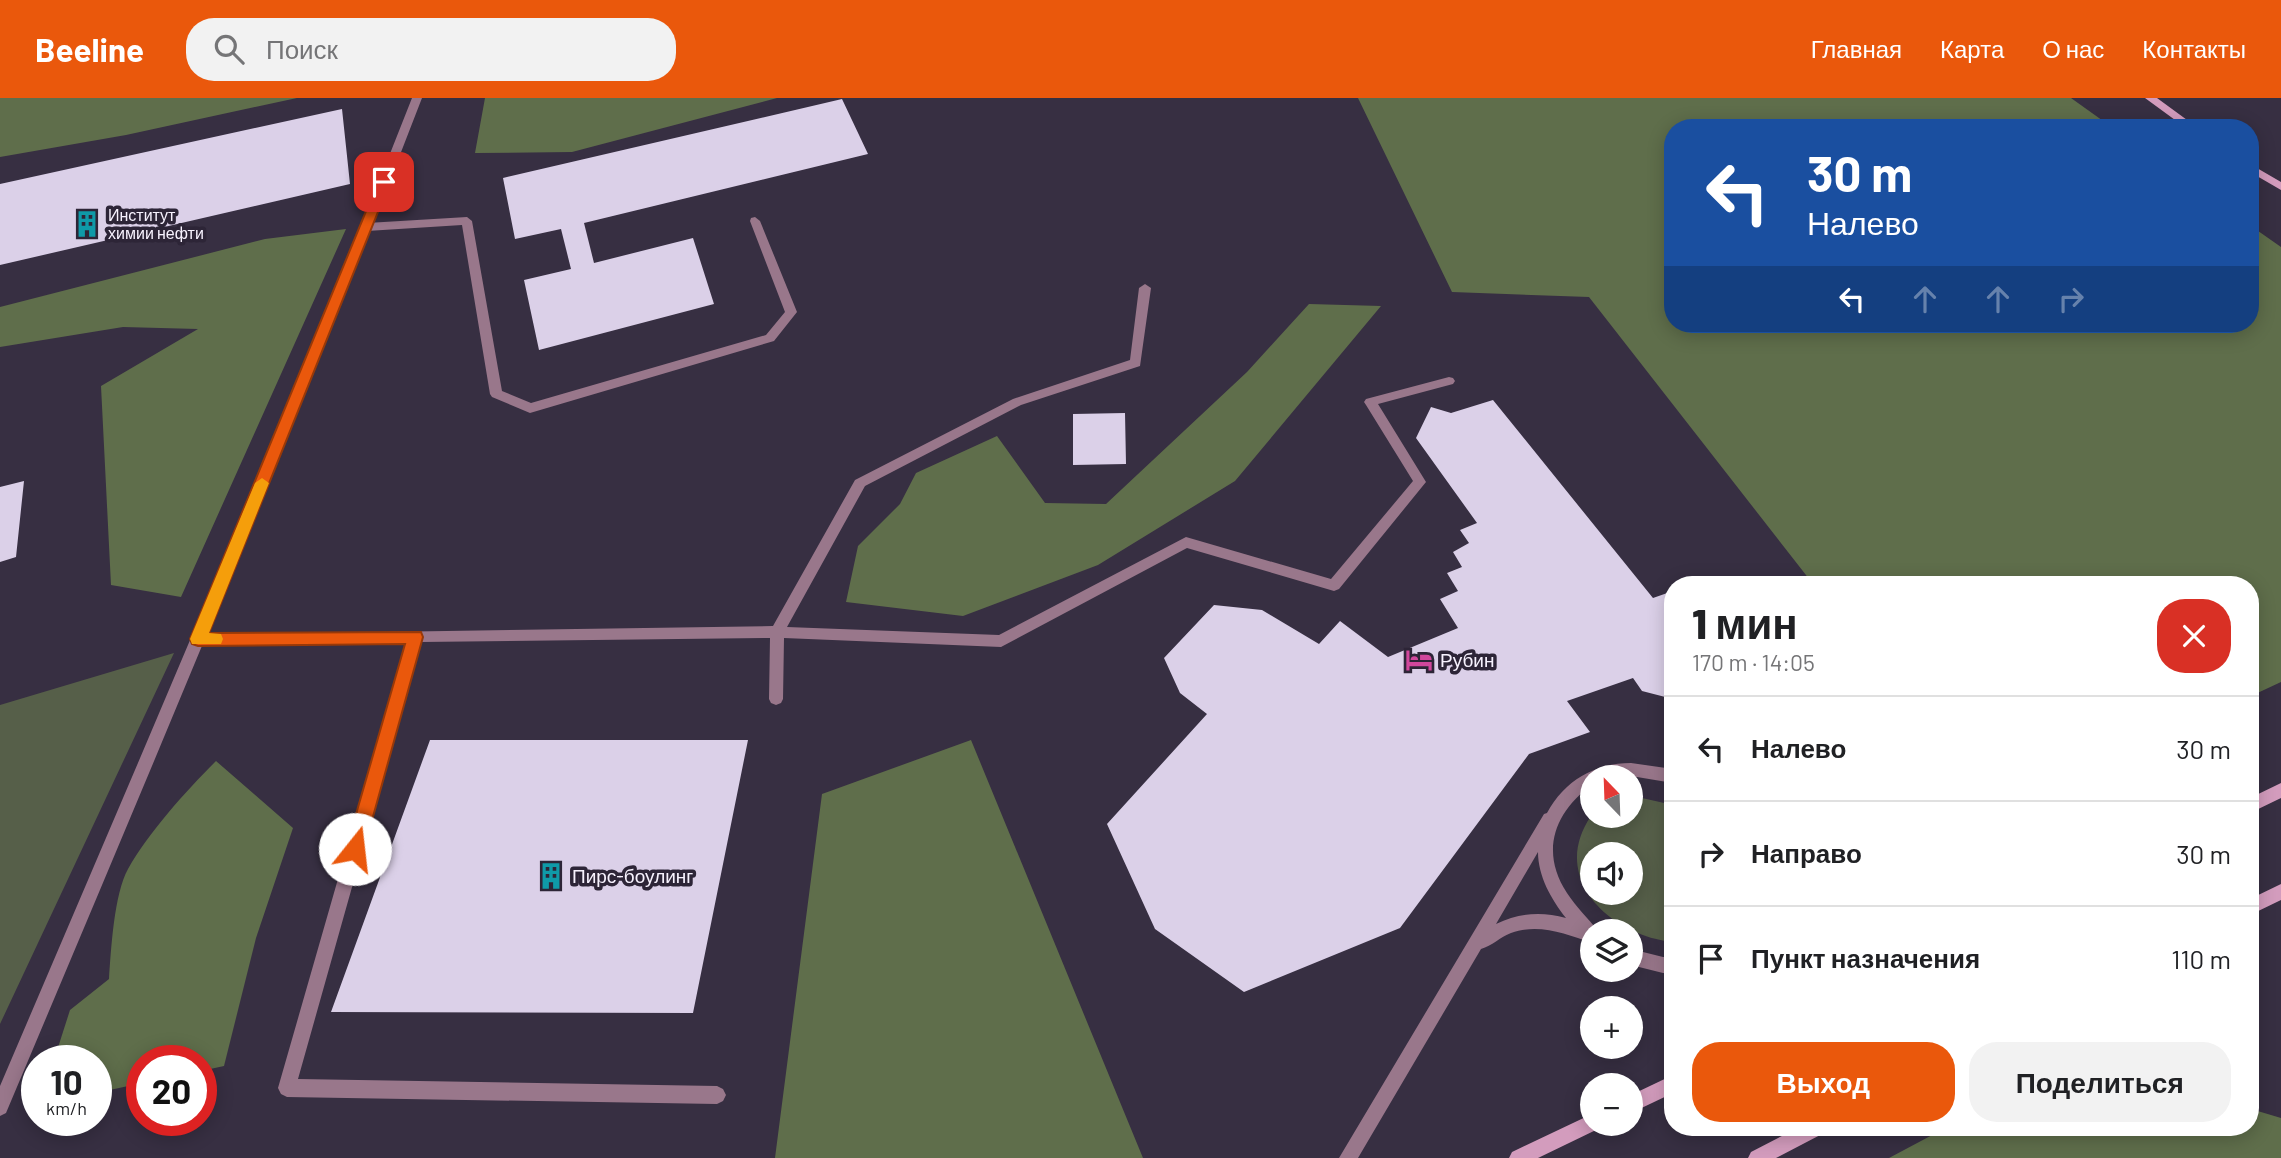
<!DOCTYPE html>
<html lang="ru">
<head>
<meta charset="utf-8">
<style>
	:root { --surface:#fff; --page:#f2f2f2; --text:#202124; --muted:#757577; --line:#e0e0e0; --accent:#ea580c }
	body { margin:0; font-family:Barlow,sans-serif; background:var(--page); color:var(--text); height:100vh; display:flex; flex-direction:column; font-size:26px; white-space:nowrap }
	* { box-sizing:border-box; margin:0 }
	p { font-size:23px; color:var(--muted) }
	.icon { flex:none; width:38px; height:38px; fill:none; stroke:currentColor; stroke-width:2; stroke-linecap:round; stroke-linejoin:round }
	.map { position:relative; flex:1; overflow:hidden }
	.sheet { position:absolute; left:1664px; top:478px; width:595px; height:560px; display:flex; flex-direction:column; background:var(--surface); border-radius:28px; box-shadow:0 4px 18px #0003 }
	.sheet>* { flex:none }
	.banner { position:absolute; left:1664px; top:21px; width:595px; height:214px; border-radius:28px; box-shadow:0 4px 18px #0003; background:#1a4fa0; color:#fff; overflow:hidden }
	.needle { width:46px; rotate:337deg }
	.tools { position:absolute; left:1580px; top:667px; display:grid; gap:14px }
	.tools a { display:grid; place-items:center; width:63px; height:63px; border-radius:50%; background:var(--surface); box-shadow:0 4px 18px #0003; font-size:35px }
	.speed { position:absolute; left:21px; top:947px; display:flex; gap:14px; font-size:35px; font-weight:700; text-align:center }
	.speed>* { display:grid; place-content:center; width:91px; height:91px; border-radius:50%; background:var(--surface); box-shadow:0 4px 18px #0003; line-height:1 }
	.speed small { font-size:18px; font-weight:400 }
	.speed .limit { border:10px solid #d22; background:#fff; color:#111 }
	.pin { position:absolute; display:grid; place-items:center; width:60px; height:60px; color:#fff; margin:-30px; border-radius:14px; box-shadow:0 4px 10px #0006 }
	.me { position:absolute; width:77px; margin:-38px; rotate:16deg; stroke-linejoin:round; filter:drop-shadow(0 0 5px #0008) }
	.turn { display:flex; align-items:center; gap:24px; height:147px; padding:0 28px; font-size:32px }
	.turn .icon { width:91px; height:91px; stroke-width:2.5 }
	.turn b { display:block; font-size:49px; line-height:60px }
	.lanes { display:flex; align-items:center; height:66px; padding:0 28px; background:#0003; justify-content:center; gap:35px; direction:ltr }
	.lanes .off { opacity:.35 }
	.round { display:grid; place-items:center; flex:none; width:74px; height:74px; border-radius:28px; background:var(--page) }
	.summary { display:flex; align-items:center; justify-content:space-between; height:119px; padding:0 28px }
	h1 { font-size:42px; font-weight:800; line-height:52px }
	.action { display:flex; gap:14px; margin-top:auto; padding:14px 28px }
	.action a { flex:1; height:80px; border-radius:28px; background:var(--accent); color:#fff; font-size:28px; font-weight:800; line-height:80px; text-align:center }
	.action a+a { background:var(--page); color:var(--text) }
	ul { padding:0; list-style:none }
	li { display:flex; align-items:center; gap:21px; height:105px; padding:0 28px; border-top:2px solid var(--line) }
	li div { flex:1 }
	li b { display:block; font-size:26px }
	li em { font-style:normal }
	header { display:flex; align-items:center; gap:42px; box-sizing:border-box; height:98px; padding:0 35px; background:var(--accent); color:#fff }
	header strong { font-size:33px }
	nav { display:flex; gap:38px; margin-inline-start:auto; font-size:24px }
	.search { width:490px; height:63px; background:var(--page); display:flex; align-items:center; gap:18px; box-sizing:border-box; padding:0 24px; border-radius:28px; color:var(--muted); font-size:26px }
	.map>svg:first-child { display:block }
</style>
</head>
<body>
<header>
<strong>Beeline</strong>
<div class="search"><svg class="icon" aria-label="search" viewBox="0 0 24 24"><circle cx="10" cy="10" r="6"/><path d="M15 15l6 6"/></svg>Поиск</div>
<nav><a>Главная</a><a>Карта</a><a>О нас</a><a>Контакты</a></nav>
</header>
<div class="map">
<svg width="2281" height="1060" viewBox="0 0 2281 1060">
	<rect width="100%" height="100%" fill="#372f42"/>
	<path fill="#565f49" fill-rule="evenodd" d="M174,555L0,926V607Z
		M1642,700L1673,707V844C1612,838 1548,781 1591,718H1631V701ZM1592,756H1631V794H1592Z"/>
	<path fill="#5f6e4b" d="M0,0H297L126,37L0,59Z
		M485,0H777L572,54L475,55Z
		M1358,0H2071L2113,30H1673V226H2250L2251,128L2281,149V584L2251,598L2250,486H1813L1589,199L1452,194Z
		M346,131L181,499L111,487L101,288L198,231L123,229L0,249V209L265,141Z
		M1309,206L1381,208L1235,383L1098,467L963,518L846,504L858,448L900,406L916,375L997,338L1045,405L1106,406L1247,274Z
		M971,642L1143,1060H775L822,696Z
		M216,663L293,730L256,840L224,968L201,973V962H142V985L96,995V962H54L70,912L109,881C111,852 114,796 128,771C149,734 186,693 216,663Z
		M2251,1011L2281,1020V1060H1889L1936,1035L2056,1038L2111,1029H2250Z"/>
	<path fill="#dbd0e8" d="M842,1L868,56L584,125L594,165L693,140L714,206L539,252L524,182L571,171L561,131L515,141L503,80Z
		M342,11L350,86L0,167V86Z
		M1493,302L1653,500L1673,493V601L1642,593L1633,580L1567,603L1590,634L1529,656L1400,830L1244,894L1155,831L1107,726L1207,616L1180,595L1164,560L1214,507L1262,512L1319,546L1340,523L1388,559L1458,530L1440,501L1458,493L1447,475L1462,469L1453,454L1469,445L1460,432L1477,425L1416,340L1431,309L1451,315Z
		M1125,315L1126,366L1073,367V316Z
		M24,383L16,459L0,464V389Z
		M430,642H748L693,915L331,914Z"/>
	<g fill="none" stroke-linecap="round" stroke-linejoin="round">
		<path fill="#99778b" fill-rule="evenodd" d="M467,119L472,123L502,293L531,305L766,237L785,214L750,123L751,120L755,119L760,123L797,214L774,243L530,315L492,299L490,296L462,127L367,133L362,129L367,125Z
			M1145,186L1151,190L1140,268L1021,307L865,388L787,529L999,537L1186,439L1331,481L1413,383L1366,307L1364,304L1366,301L1449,279L1453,280L1455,283L1453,286L1378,306L1426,384L1339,491L1334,493L1187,450L1001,549L784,540L783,601L781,605L776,607L771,605L769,601L770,540L421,544L298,981L717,988L723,991L726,997L723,1003L717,1006L287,999L281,996L278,990L406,544L198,547L193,545L191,541L193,537L773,528L855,382L1013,301L1130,262L1139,190Z
			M1631,665L1673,671V685L1637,679H1592V687C1554,714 1540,754 1567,795C1576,809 1588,820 1598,833H1592V845C1566,836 1539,825 1511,835C1500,839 1492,848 1481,851L1358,1060H1339L1544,716L1547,715C1564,683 1595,665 1631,665ZM1538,754C1538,778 1551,801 1566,820C1541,813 1519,815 1496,826Z
			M1631,851L1663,859H1673V875H1663L1631,867Z"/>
		<path fill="#99778b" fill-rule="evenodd" d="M412,0H422C291,341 148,678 6,1015L0,1018V988C140,660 282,332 412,0Z"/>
		<path fill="#d39cbd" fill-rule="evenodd" d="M2145,0H2157L2198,30H2186Z
			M2250,66L2281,84V92L2250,74Z
			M2281,685V700L2250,715V700Z
			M2281,786V802L2250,817V801Z
			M1673,977V995L1631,1015V997Z
			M1592,1016V1026H1601L1598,1031L1538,1060H1509L1512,1054Z
			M1799,1029H1827L1824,1035L1776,1060H1748L1751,1054Z"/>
	</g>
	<path fill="#ea580c" stroke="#983908" stroke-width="2" d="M384,80L390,84L209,535L421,534L423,539L364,751L361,757L355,760L349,757L346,751L405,546L198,548L192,546L190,541L378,84Z"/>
	<path fill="#f59e0b" d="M262,380L269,385L209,535L221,536L223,541L221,546H192L190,541L255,385Z"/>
	<defs>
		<symbol id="building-bare" viewBox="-9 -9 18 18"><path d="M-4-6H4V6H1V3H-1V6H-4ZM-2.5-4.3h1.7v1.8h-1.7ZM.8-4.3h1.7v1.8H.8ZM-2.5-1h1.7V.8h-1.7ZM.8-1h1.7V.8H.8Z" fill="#0f9aa8" stroke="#2d2537" stroke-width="2.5" paint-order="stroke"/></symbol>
		<symbol id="hotel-bare" viewBox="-9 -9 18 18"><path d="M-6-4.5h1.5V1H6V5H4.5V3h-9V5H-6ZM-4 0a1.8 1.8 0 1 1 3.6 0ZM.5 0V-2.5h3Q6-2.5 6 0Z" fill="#d1479c" stroke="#2d2537" stroke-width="2.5" paint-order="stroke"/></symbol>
	</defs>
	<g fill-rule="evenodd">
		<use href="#building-bare" x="68" y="107" width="38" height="38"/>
		<use href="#hotel-bare" x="1400" y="543" width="38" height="38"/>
		<use href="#building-bare" x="532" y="759" width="38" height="38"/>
	</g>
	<g text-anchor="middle" stroke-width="7" stroke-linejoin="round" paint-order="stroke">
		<g font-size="16" fill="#f7f2fe" stroke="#2d2537" text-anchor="start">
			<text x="108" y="123">Институт<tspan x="108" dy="18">химии нефти</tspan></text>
		</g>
		<g font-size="19" fill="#f7f2fe" stroke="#2d2537" text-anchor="start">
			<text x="1440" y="569">Рубин</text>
			<text x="572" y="785">Пирс-боулинг</text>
		</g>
	</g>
</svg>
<div class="tools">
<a><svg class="needle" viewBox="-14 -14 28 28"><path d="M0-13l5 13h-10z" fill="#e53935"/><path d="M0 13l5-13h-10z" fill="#757577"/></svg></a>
<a><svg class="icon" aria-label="sound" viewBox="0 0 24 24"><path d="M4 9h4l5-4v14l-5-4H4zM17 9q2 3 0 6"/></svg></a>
<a><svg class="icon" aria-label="layers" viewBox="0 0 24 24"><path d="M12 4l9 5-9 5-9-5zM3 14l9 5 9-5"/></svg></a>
<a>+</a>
<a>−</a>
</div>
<div class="speed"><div>10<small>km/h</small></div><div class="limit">20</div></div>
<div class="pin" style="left:384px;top:84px;background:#d93025"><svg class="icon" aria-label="arrive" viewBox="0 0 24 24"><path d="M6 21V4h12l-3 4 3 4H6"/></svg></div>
<svg class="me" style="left:355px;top:751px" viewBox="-20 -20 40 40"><circle r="19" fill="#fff"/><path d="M0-13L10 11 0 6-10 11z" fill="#ea580c"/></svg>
<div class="banner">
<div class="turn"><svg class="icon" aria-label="left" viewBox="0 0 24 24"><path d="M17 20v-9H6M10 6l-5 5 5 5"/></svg><div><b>30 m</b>Налево</div></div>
<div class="lanes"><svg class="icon" aria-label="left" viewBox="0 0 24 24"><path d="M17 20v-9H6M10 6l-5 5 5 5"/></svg><svg class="icon off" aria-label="ahead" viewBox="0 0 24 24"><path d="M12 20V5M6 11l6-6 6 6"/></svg><svg class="icon off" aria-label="ahead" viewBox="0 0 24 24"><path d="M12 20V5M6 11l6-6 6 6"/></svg><svg class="icon off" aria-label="right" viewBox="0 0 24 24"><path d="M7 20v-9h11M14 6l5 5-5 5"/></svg></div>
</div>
<section class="sheet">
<div class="summary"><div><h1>1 мин</h1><p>170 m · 14:05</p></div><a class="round" style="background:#d93025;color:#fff"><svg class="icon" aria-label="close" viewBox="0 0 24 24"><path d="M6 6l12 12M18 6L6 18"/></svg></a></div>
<ul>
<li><svg class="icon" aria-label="left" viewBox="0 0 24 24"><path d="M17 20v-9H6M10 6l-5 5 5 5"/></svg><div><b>Налево</b></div><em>30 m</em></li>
<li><svg class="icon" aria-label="right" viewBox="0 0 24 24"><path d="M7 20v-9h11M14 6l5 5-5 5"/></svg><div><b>Направо</b></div><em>30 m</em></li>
<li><svg class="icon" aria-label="arrive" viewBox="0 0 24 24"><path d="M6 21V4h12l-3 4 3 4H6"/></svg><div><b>Пункт назначения</b></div><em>110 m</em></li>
</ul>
<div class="action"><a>Выход</a><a>Поделиться</a></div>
</section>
</div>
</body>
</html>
